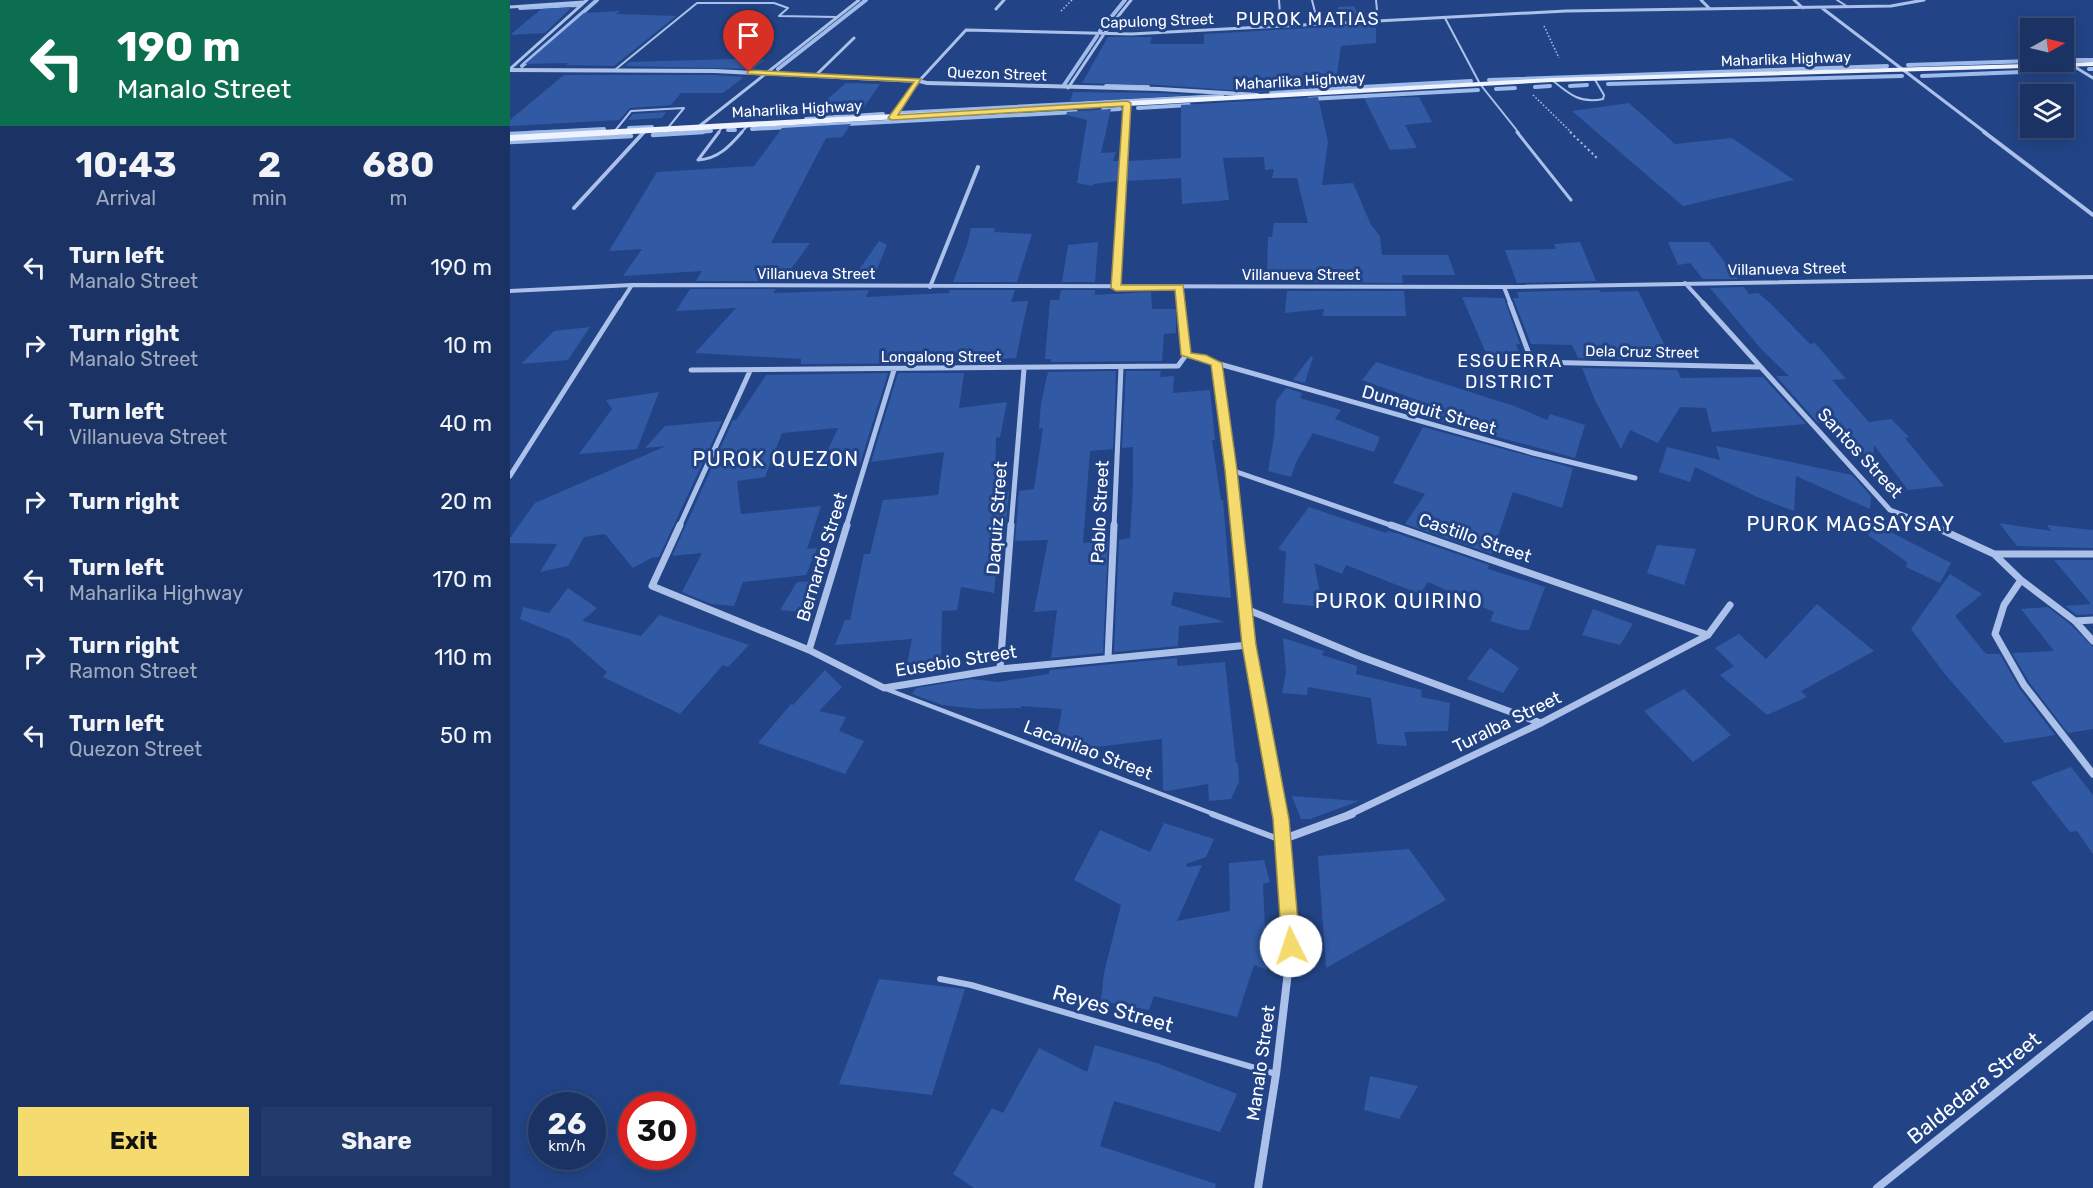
<!DOCTYPE html>
<html lang="en">
<head>
<meta charset="utf-8">
<style>
	:root { --surface:#1a3364; --page:#233b6a; --text:#f1f3f6; --muted:#9faabf; --line:#384e78; --accent:#f5db6d }
	body { margin:0; font-family:Rubik,sans-serif; background:var(--page); color:var(--text); height:100vh; display:flex; flex-direction:column; font-size:22px; white-space:nowrap }
	* { box-sizing:border-box; margin:0 }
	p { font-size:20px; color:var(--muted) }
	.icon { flex:none; width:33px; height:33px; fill:none; stroke:currentColor; stroke-width:2; stroke-linecap:round; stroke-linejoin:round }
	.map { position:relative; flex:1; overflow:hidden }
	.side { display:flex; flex-direction:column; background:var(--surface); width:510px }
	.side>* { flex:none }
	.banner { background:#0b6e4f; color:#fff; overflow:hidden }
	.needle { width:39px; rotate:82deg }
	.buttons { position:absolute; left:1510px; top:18px; display:grid; gap:12px }
	.buttons a { display:grid; place-items:center; width:54px; height:54px; border-radius:0px; background:var(--surface); box-shadow:0 3px 15px #0003,0 0 0 2px var(--line); font-size:30px }
	.speed { position:absolute; left:18px; top:1092px; display:flex; gap:12px; font-size:30px; font-weight:700; text-align:center }
	.speed>* { display:grid; place-content:center; width:78px; height:78px; border-radius:50%; background:var(--surface); box-shadow:0 3px 15px #0003,0 0 0 2px var(--line); line-height:1 }
	.speed small { font-size:15px; font-weight:400 }
	.speed .limit { border:9px solid #d22; background:#fff; color:#111 }
	.pin { position:absolute; display:grid; place-items:center; width:51px; height:51px; color:#fff; margin:-62px -26px; border-radius:50% 50% 50% 0; rotate:-45deg; box-shadow:0 0 6px #0007 }
	.pin .icon { rotate:45deg }
	.me { position:absolute; width:66px; margin:-33px; rotate:356deg; stroke-linejoin:round; filter:drop-shadow(0 0 4px #0008) }
	.turn { display:flex; align-items:center; gap:21px; height:126px; padding:0 18px; font-size:27px }
	.turn .icon { width:78px; height:78px; stroke-width:2.5 }
	.turn b { display:block; font-size:42px; line-height:51px }
	.eta { display:flex; justify-content:space-evenly; align-items:center; height:102px; text-align:center }
	.eta b { font-size:36px; font-weight:700; line-height:42px }
	.cta { display:flex; gap:12px; margin-top:auto; padding:12px 18px }
	.cta a { flex:1; height:69px; border-radius:0px; background:var(--accent); color:#111; font-size:24px; font-weight:700; line-height:69px; text-align:center }
	.cta a+a { background:var(--page); color:var(--text) }
	ul { padding:0; list-style:none }
	li { display:flex; align-items:center; gap:18px; height:78px; padding:0 18px }
	li div { flex:1 }
	li b { display:block; font-size:22px }
	li em { font-style:normal }
	main { display:flex; flex:1; min-height:0 }
	.map>svg:first-child { display:block }
</style>
</head>
<body>
<main>
<section class="side">
<div class="banner">
<div class="turn"><svg class="icon" aria-label="left" viewBox="0 0 24 24"><path d="M17 20v-9H6M10 6l-5 5 5 5"/></svg><div><b>190 m</b>Manalo Street</div></div>
</div>
<div class="eta">
<div><b>10:43</b><p>Arrival</p></div>
<div><b>2</b><p>min</p></div>
<div><b>680</b><p>m</p></div>
</div>
<ul>
<li><svg class="icon" aria-label="left" viewBox="0 0 24 24"><path d="M17 20v-9H6M10 6l-5 5 5 5"/></svg><div><b>Turn left</b><p>Manalo Street</p></div><em>190 m</em></li>
<li><svg class="icon" aria-label="right" viewBox="0 0 24 24"><path d="M7 20v-9h11M14 6l5 5-5 5"/></svg><div><b>Turn right</b><p>Manalo Street</p></div><em>10 m</em></li>
<li><svg class="icon" aria-label="left" viewBox="0 0 24 24"><path d="M17 20v-9H6M10 6l-5 5 5 5"/></svg><div><b>Turn left</b><p>Villanueva Street</p></div><em>40 m</em></li>
<li><svg class="icon" aria-label="right" viewBox="0 0 24 24"><path d="M7 20v-9h11M14 6l5 5-5 5"/></svg><div><b>Turn right</b></div><em>20 m</em></li>
<li><svg class="icon" aria-label="left" viewBox="0 0 24 24"><path d="M17 20v-9H6M10 6l-5 5 5 5"/></svg><div><b>Turn left</b><p>Maharlika Highway</p></div><em>170 m</em></li>
<li><svg class="icon" aria-label="right" viewBox="0 0 24 24"><path d="M7 20v-9h11M14 6l5 5-5 5"/></svg><div><b>Turn right</b><p>Ramon Street</p></div><em>110 m</em></li>
<li><svg class="icon" aria-label="left" viewBox="0 0 24 24"><path d="M17 20v-9H6M10 6l-5 5 5 5"/></svg><div><b>Turn left</b><p>Quezon Street</p></div><em>50 m</em></li>
</ul>
<div class="cta"><a>Exit</a><a>Share</a></div>
</section>
<div class="map">
<svg width="1583" height="1188" viewBox="0 0 1583 1188">
	<rect width="100%" height="100%" fill="#224486"/>
	<g fill="none" stroke-linecap="round" stroke-linejoin="round">
		<path stroke="#9fbbea" stroke-width="4" d="M10,8L69,5
			M590,31L615,0
			M1554,60H1583
			M1398,65L1521,61
			M12,66L87,0
			M268,69L356,0
			M1579,69H1583
			M1412,76L1563,70
			M979,80L1377,66
			M1098,84L1392,76
			M554,85L587,36
			M596,86L638,87
			M1060,86L1077,85
			M1025,87L1040,86
			M986,89L1005,88
			M761,92L961,81
			M799,99L968,90
			M628,108L679,105
			M593,110L610,109
			M390,113L712,96
			M296,119L373,114
			M119,128L142,127
			M242,129L566,112
			M218,130H225
			M17,133L94,129
			M171,133L201,131"/>
		<path stroke="#9fbbea" stroke-width="4.5" d="M0,134L46,132
			M143,135L193,132
			M0,142L121,136"/>
	</g>
	<path fill="#3259a3" d="M844,6L850,18L827,19L828,7Z
		M62,7L35,33L0,35L31,9Z
		M110,11L106,14L166,16L104,66L56,65L58,63L15,64L74,13Z
		M608,22L644,24L643,29L602,30Z
		M854,25L866,26V43L831,46L825,87L750,92L649,85L572,83L598,37H642L640,44H694V34Z
		M223,59L255,60L244,69L115,66L119,62Z
		M54,75H205L234,77L213,93H171L161,105L120,108L109,120L0,126V120Z
		M336,83L370,84L349,114L298,116Z
		M563,92L649,93L684,95L560,102Z
		M808,97L818,142L812,185L843,183L861,225L870,236L872,255H938L945,275H892L893,283L778,282L779,272L757,273L758,237H762L764,223H798L787,178H762L764,169L755,170L754,157L713,158L719,200L672,204L671,178L616,181L617,161L671,158V105Z
		M909,97L922,122L895,125L907,148L880,150L854,98Z
		M1119,103L1165,144L1222,138L1284,180L1173,206L1062,111Z
		M601,109L591,153L606,152L603,161H609L608,181L583,184V186L567,183L577,120L556,115L557,112Z
		M156,112L152,118L118,120L123,114Z
		M341,124L332,137L316,138L261,243H300L272,281H186L192,271L113,276L132,249L99,251L147,172L244,166L272,128Z
		M461,228H485L484,232L522,234L507,282H443L457,245Z
		M369,241L377,245L362,281H341Z
		M588,242L585,282H552L558,245Z
		M1070,242L1086,281L1007,283L995,250L1046,249L1044,244Z
		M1158,242H1199L1228,279H1193L1180,263L1168,265Z
		M1234,287L1239,294L1248,293L1260,303L1300,344L1305,343L1336,379L1322,380L1359,422L1381,419L1399,437L1395,438L1434,486L1398,490L1364,445L1363,464L1325,422L1308,423L1266,376H1279L1252,350L1200,288Z
		M180,289H266L263,293L359,290L356,297L439,293L440,290H505L501,302L518,301L506,358L462,361L461,363L291,364V359L185,353L226,308L166,311Z
		M551,290H585V295L641,292L642,309H666V333L654,334L652,361L541,362V359H535L540,300H549Z
		M1090,290L1091,292L1128,291L1162,360L1068,358L1062,345L1021,344L1003,298H1009L1007,292Z
		M777,291H894L896,316H812L814,309L775,313Z
		M952,297L994,298L1010,344H1006L1012,360L978,358Z
		M80,327L58,360L11,364L44,331Z
		M801,356L803,357L795,383L783,380Z
		M866,362L1007,407L1037,420L1040,414L1075,425L1065,458L918,418L924,406L852,380Z
		M1072,368L1167,370L1171,378L1253,377L1296,424L1202,432L1196,408L1170,407L1148,443L1120,430L1111,449L1085,400Z
		M606,371L603,449L580,451L573,543L598,541L593,653L541,658L547,610L524,612L538,540L505,541L509,491L524,489L533,428L529,429L531,403L538,372Z
		M616,371H651L650,377L664,376L663,393L700,390L705,440H702L711,500H713L721,598L664,592L661,605L715,622L669,626L668,646L604,652L609,540L620,538L623,485V447L612,448Z
		M378,373L350,464L309,470L328,428L272,433L255,477L227,481L231,514L311,506L297,549L307,548L296,575L233,582L224,606L201,604L172,592L192,553L162,556L223,420H226L256,375Z
		M388,373H454L449,408L497,402L490,437L486,438L485,492L499,491L494,542L492,553H488L484,593L451,587L447,610L432,611L431,662L396,670L402,639L325,645L335,620H340L354,554H360L373,500L428,495L434,452L361,462Z
		M776,388L792,393L790,398L831,410L825,419L870,437L864,452L803,433L786,462L781,477L758,471L764,437L766,401Z
		M149,392L127,449L69,454L102,409L96,400Z
		M212,421L149,557L141,558L123,568L95,534L74,537L58,566L30,572L47,544L0,543V538L25,503L156,446L135,448L155,426Z
		M913,427L1063,468L1052,508L1003,492L982,554L895,524L915,494L883,483Z
		M1206,446L1342,475L1361,496L1360,509L1286,476L1284,511L1247,497L1185,467L1180,482L1149,472L1157,447L1210,460Z
		M799,507L876,533L877,531L889,534L979,565L978,569L1035,587L1019,630H1010L980,621L984,612L918,582L910,594L836,565L832,574L804,563L813,607L773,603L776,552L768,549Z
		M1489,523L1541,531L1537,525L1583,530V548L1507,546Z
		M1365,524L1441,563L1430,583L1396,567L1397,562L1358,535Z
		M1147,545L1186,549L1174,585L1137,573Z
		M1544,560H1583V614L1567,615L1555,606L1581,604Z
		M1440,574L1472,594L1445,616L1476,654H1490L1509,688L1545,735L1495,743L1434,673L1401,629Z
		M311,581L298,613L270,610L287,582Z
		M58,588L87,608L72,621L131,636L149,615L239,645L218,667L213,665L170,714L93,677L97,672L59,639L10,619L13,607L39,613Z
		M1307,604L1364,651L1291,691L1297,697L1257,715L1210,675L1224,666L1205,648L1229,634L1256,659Z
		M1538,607L1561,625L1583,647V729L1558,733L1519,682L1502,653L1544,651L1511,609Z
		M1083,609L1123,624L1110,645L1072,635Z
		M773,638L814,651L812,655L847,666L846,674L912,690L911,697L940,703L938,731L894,732L897,746L867,744L861,698L798,687L797,695L772,693L776,672Z
		M980,648L1009,668L993,693L957,679Z
		M667,658V666L715,662L726,763H728L729,782L721,799L699,801L698,784L657,791L653,790L652,739L578,748L546,743L552,709L511,706V708L469,709L432,705L402,694L406,688L461,679L488,682L539,674V670Z
		M315,670L332,687L309,711L336,717L329,731L354,741L335,774L248,743L281,704L283,705Z
		M1174,689L1221,735L1183,762L1134,711Z
		M1561,767L1583,795V854L1567,831L1560,832L1521,782Z
		M782,796L849,801L800,819H791Z
		M654,823L704,839L696,857L676,864L677,867L692,865L667,921L720,911L719,863L754,860L760,882L753,884L757,970L744,965L727,1017L644,996L639,1010L591,1001L594,973L611,905L564,880L590,830L640,852Z
		M899,849L936,900L816,968L808,856Z
		M369,979L455,989L422,1095L329,1084Z
		M585,1045L647,1063L727,1094L710,1132L604,1101L590,1146L706,1184L705,1188H464L443,1174L482,1108L493,1113L529,1048L577,1072Z
		M860,1076L908,1086L889,1119L854,1110Z"/>
	<g fill="none" stroke-linecap="round" stroke-linejoin="round">
		<path stroke="#abc1e9" stroke-width="1.5" stroke-dasharray="1.5 2" stroke-linecap="butt" d="M551,11L562,0
			M1034,26L1049,58
			M1023,95L1062,133"/>
		<path stroke="#abc1e9" stroke-width="2" stroke-dasharray="2 3" stroke-linecap="butt" d="M1060,132L1087,158"/>
		<path stroke="#abc1e9" stroke-width="2" d="M769,0L771,26
			M802,0L808,24
			M866,0L868,21
			M1327,0L1338,7
			M935,18L970,84L1009,133
			M106,69L187,3H264L278,8L269,16L327,17
			M1042,80C1059,94 1070,104 1093,99L1094,95L1084,78
			M104,132L121,111L174,108L157,129
			M208,133L213,126
			M231,133L238,125"/>
		<path stroke="#abc1e9" stroke-width="3" d="M209,132L188,160C208,159 220,146 232,132
			M1007,132L1061,200"/>
		<path stroke="#abc1e9" stroke-width="4.5" d="M376,689L706,815"/>
		<path stroke="#abc1e9" stroke-width="6" d="M702,814L771,840
			M430,979L461,985L766,1074"/>
		<path stroke="#abc1e9" stroke-width="3" d="M1191,0L1200,9
			M1284,0L1293,8
			M0,7L74,2
			M1312,8L1476,133
			M486,9L494,0
			M1560,64L1583,78
			M0,69L77,0
			M306,75L344,38
			M558,88L594,34L621,0
			M382,118L409,81L456,30L621,34L1056,11L1381,6L1414,0
			M187,128L349,0
			M132,133L135,130
			M615,133L617,103"/>
		<path stroke="#abc1e9" stroke-width="4" d="M1474,132L1583,215
			M64,208L134,132
			M1175,283L1195,305
			M420,287L468,167
			M670,287L672,305
			M994,287L1001,305
			M606,288L615,132
			M0,291L122,285L994,287L1583,277
			M109,305L122,285"/>
		<path stroke="#abc1e9" stroke-width="5" d="M671,303L676,355L706,363L727,527
			M1000,303L1022,362L1249,367
			M1193,303L1380,510L1425,527
			M706,363L1023,453L1125,478
			M181,370L668,366L676,355
			M721,470L886,527
			M0,476L110,303
			M169,527L240,371
			M336,527L384,370
			M501,527L514,369
			M604,527L611,368"/>
		<path stroke="#abc1e9" stroke-width="7" d="M170,525L142,586L299,650L374,688L490,669L739,645
			M727,525L739,645L770,815
			M881,525L1198,635
			M1421,525L1484,554L1511,580L1565,621L1583,641
			M1485,554H1583
			M1511,580L1494,605L1485,634L1514,685L1583,774
			M736,609L849,656L1031,723
			M1565,621L1583,620
			M299,650L337,525
			M598,658L604,525
			M490,669L501,525
			M838,815L1031,723L1198,635L1220,605"/>
		<path stroke="#abc1e9" stroke-width="8" d="M771,840L842,814
			M748,1188L766,1074L781,946L770,814
			M1367,1188L1583,1015"/>
		<path fill="#abc1e9" fill-rule="evenodd" d="M0,68L205,69L409,79L417,81L649,87L748,93L751,95L748,97L649,91L417,85L409,83L205,73L0,72Z"/>
		<path fill="#eff3fe" fill-rule="evenodd" d="M1583,62V66L1042,82L0,141V135L1042,78Z"/>
	</g>
	<path fill="#f5db6d" stroke="#9f8e47" stroke-width="1.5" d="M239,70L411,79L388,115L617,101L621,103L611,285H673L681,353L696,355L712,363L727,470L746,645L779,819L790,946L788,952L781,955L775,952L772,946L763,819L732,645L715,470L701,365L671,355L665,290L606,291L601,288L613,106L382,120L378,118L404,82L237,74Z"/>
	<g text-anchor="middle" stroke-width="6" stroke-linejoin="round" paint-order="stroke">
		<g font-size="15" fill="#fff" stroke="#224486">
			<text transform="translate(647 21) rotate(-2)" y="5">Capulong Street</text>
			<text transform="translate(1276 59) rotate(-2)" y="5">Maharlika Highway</text>
			<text transform="translate(487 74) rotate(2)" y="5">Quezon Street</text>
			<text transform="translate(790 81) rotate(-3)" y="5">Maharlika Highway</text>
			<text transform="translate(287 109) rotate(-3)" y="5">Maharlika Highway</text>
			<text transform="translate(1277 269) rotate(-1)" y="5">Villanueva Street</text>
			<text x="306" y="279">Villanueva Street</text>
			<text x="791" y="280">Villanueva Street</text>
			<text transform="translate(1132 352) rotate(1)" y="5">Dela Cruz Street</text>
			<text x="431" y="362">Longalong Street</text>
		</g>
		<g font-size="18" letter-spacing="1.5" fill="#fff" stroke="#224486">
			<text x="798" y="25">PUROK MATIAS</text>
			<text x="1000" y="367">ESGUERRA<tspan x="1000" dy="21">DISTRICT</tspan></text>
		</g>
		<g font-size="18" fill="#fff" stroke="#224486">
			<text transform="translate(919 410) rotate(16)" y="6">Dumaguit Street</text>
			<text transform="translate(1350 453) rotate(47)" y="6">Santos Street</text>
			<text transform="translate(590 512) rotate(-87)" y="6">Pablo Street</text>
			<text transform="translate(487 518) rotate(-86)" y="6">Daquiz Street</text>
			<text transform="translate(965 538) rotate(19)" y="6">Castillo Street</text>
			<text transform="translate(312 557) rotate(-73)" y="6">Bernardo Street</text>
			<text transform="translate(446 661) rotate(-9)" y="6">Eusebio Street</text>
			<text transform="translate(997 722) rotate(-26)" y="6">Turalba Street</text>
			<text transform="translate(578 750) rotate(21)" y="6">Lacanilao Street</text>
			<text transform="translate(751 1063) rotate(-82)" y="6">Manalo Street</text>
		</g>
		<g font-size="20" letter-spacing="1.5" fill="#fff" stroke="#224486">
			<text x="266" y="466">PUROK QUEZON</text>
			<text x="1341" y="531">PUROK MAGSAYSAY</text>
			<text x="889" y="608">PUROK QUIRINO</text>
		</g>
		<g font-size="21" fill="#fff" stroke="#224486">
			<text transform="translate(603 1009) rotate(16)" y="7">Reyes Street</text>
			<text transform="translate(1464 1088) rotate(-39)" y="7">Baldedara Street</text>
		</g>
	</g>
</svg>
<div class="buttons">
<a><svg class="needle" viewBox="-14 -14 28 28"><path d="M0-13l5 13h-10z" fill="#e53935"/><path d="M0 13l5-13h-10z" fill="#9faabf"/></svg></a>
<a><svg class="icon" aria-label="layers" viewBox="0 0 24 24"><path d="M12 4l9 5-9 5-9-5zM3 14l9 5 9-5"/></svg></a>
</div>
<div class="speed"><div>26<small>km/h</small></div><div class="limit">30</div></div>
<div class="pin" style="left:239px;top:72px;background:#d93025"><svg class="icon" aria-label="arrive" viewBox="0 0 24 24"><path d="M6 21V4h12l-3 4 3 4H6"/></svg></div>
<svg class="me" style="left:781px;top:946px" viewBox="-20 -20 40 40"><circle r="19" fill="#fff"/><path d="M0-13L10 11 0 6-10 11z" fill="#f5db6d"/></svg>
</div>
</main>
</body>
</html>
